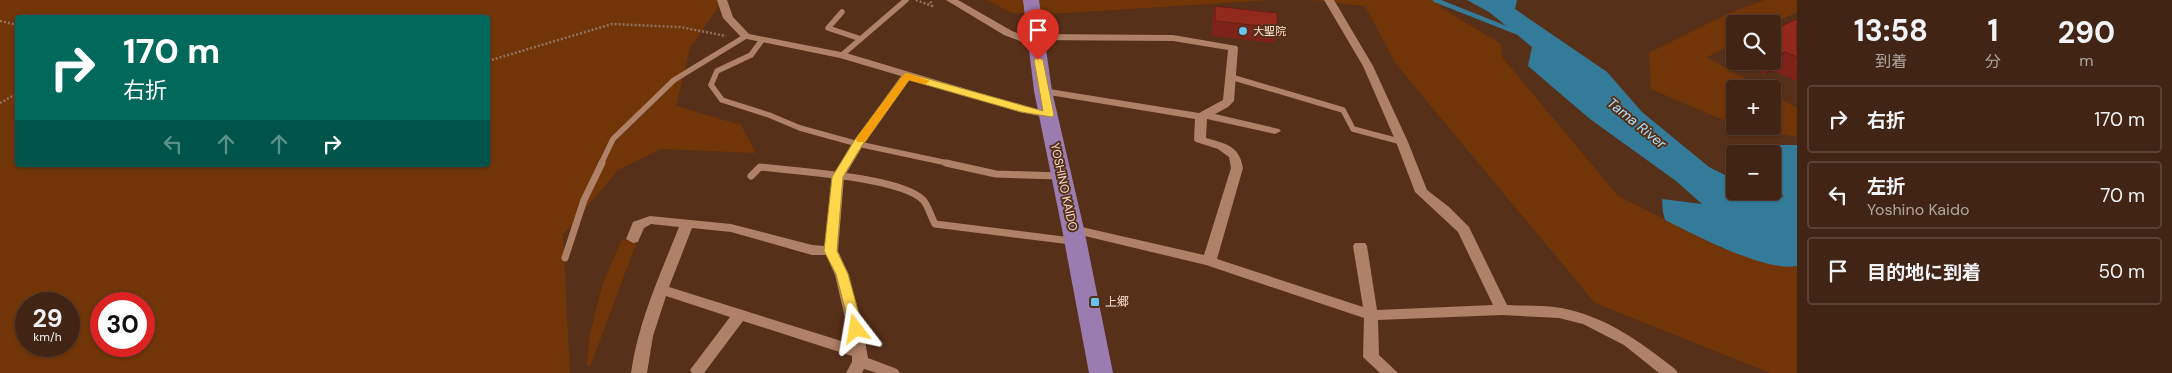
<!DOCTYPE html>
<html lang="ja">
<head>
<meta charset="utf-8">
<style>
	:root { --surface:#412413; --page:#482c1c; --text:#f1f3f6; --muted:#aea4a0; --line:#5a4133 }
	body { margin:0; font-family:"DM Sans","Noto Sans JP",sans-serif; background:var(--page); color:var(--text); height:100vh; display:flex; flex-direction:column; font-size:19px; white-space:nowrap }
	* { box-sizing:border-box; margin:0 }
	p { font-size:16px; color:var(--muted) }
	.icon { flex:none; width:28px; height:28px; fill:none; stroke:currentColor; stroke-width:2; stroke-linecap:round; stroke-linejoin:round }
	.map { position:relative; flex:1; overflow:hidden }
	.side { display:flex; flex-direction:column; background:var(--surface); width:375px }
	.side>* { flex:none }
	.top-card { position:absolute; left:15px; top:15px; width:475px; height:152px; border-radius:5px; box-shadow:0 1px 4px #0004,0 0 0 1px var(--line); background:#00695c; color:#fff; overflow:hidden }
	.controls { position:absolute; left:1726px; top:15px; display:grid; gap:10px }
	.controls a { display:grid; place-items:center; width:55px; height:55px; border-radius:5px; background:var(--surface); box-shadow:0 1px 4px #0004,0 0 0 1px var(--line); font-size:25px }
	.speed { position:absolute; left:15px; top:292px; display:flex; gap:10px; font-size:25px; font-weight:700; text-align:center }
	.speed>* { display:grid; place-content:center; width:65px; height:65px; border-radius:50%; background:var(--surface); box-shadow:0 1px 4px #0004,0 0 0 1px var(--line); line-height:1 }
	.speed small { font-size:12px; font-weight:400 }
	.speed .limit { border:8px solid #d22; background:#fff; color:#111 }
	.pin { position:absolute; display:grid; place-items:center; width:42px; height:42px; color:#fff; margin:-51px -21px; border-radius:50% 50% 50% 0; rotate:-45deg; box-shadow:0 0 5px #0007 }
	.pin .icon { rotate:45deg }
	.me { position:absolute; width:55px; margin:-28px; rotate:346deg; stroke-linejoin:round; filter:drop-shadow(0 0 4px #0008) }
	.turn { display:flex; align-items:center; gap:18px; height:105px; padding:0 25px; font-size:22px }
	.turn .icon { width:65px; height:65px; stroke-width:2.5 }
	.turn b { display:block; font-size:35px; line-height:42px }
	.lanes { display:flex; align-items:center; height:48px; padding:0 25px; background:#0003; justify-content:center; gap:25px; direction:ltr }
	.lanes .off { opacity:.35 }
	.eta { display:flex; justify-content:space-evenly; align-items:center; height:85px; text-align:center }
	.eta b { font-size:30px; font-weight:700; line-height:35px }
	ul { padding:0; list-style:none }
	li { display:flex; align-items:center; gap:15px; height:68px; margin:0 10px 8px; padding:0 15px; border:2px solid var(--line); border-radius:5px }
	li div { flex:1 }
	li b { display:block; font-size:19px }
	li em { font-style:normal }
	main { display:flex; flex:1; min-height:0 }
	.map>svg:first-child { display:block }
</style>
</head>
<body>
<main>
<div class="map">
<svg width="1797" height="373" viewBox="0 0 1797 373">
	<rect width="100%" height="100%" fill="#573019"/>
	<path fill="#723507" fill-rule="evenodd" d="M0,0H723L690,48L676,106L741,125L756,153L661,149L618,170L563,235L570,373H0ZM18,18H488V165H18ZM26,304H69V346H26ZM101,304H144V346H101Z
		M987,0H1273L1050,14L1012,13Z
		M1312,0H1441L1440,7L1501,44L1502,57L1618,196L1721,248L1792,267L1797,266V373H1770L1595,303L1396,64L1365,6Z
		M1765,0H1797V12L1773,24H1735V43L1707,57L1763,89H1735V125L1651,89L1649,53L1729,13Z
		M1773,94L1797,108V137L1740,126H1772Z
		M622,240L637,241L590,367L587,366L589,338L603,283Z"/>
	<path fill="#347b9a" d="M1467,0H1517L1515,9L1607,72L1642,112L1709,167L1735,180V191H1756L1763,195L1783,197L1776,165L1775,145H1797V266C1765,272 1695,235 1665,220L1663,212L1662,199L1702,204L1676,181L1590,119L1528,66L1532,47L1489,12Z"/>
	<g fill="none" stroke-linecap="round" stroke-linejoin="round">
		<path stroke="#347b9a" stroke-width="4.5" d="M1435,0L1516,32"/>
		<path stroke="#93715d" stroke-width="2.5" stroke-dasharray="2 2" stroke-linecap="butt" d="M916,0L932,6L930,0
			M0,21L18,25
			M488,61L612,24L680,27L726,36
			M0,103L18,93"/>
		<path stroke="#ae8168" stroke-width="5.5" d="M842,12L828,28L861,39
			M762,40L751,55L717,71L711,85L722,100L769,115L800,128L858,144L952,164
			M842,55L906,0
			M1231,77L1343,110L1353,129L1402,142
			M601,164L613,139L674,80L746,36"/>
		<path stroke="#ae8168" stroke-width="7" d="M946,163L996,174L1060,176
			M751,176L760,167C794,171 901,177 923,200C928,205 931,217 935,224L1071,241
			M565,258L584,200L602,163"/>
		<path fill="#ae8168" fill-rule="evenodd" d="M717,0H727L733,17L749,34L846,53L1026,107L1053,113L1055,115L1049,118L1020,112L910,79L864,144L844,177L838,251L849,275L863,329L868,358L897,369L900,373H877L864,369L862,373H846L852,362V356L743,321L704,373H692L690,370L693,366L730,317L666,296L653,336L647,373H631C638,322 660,275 679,227L651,224L644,228L638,242L633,243L626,239L633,222L650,216L731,224L812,245L825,246L832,177L852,144L901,76L840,58L742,38L723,18ZM692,228L731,232L812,255H826L835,275L851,344L669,287Z
			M946,0H958L1012,31L1031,38V35L1035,34L1173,35L1237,46L1238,48L1234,101L1228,107L1215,114L1279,129L1281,131L1275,134L1207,119L1206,138C1226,144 1239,145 1243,168L1217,259L1363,307L1353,246L1355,243H1365L1367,246L1377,310L1493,305L1458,232L1415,192L1396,142L1363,66L1324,0H1334L1373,66L1408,142L1427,190L1449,207L1469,227L1507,305C1524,306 1544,305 1561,308C1607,317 1639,341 1675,369L1678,373H1659L1624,345L1583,324L1559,318L1502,315L1378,320L1379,355L1398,373H1380L1363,357L1364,318L1206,265L1068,232L1066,229L1073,225L1204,255L1231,168L1229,157L1218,149L1196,142L1194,140L1195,119L1043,94L1038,91L1043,88L1199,113L1223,100L1228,50L1173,41L1035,40L1041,44L1036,47L1004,35Z"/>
		<path fill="#9a7cb1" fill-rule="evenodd" d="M1023,0H1039L1052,91L1084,229L1113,373H1089L1062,229L1034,91Z"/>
	</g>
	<path fill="#7e2319" d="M1215,6L1278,28L1274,43L1212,36V20Z
		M1797,19V81L1773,71L1765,74L1734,61L1735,59V61H1772V30Z"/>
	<path fill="#661d14" d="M1785,52L1773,71L1765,74L1777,55Z"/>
	<path fill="#92291d" stroke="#661d14" d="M1215,6L1277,13L1278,28L1215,21Z
		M1797,19V57L1785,52L1777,55L1772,53V30Z"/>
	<path fill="#ffd54a" stroke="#a68a30" d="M1038,57L1043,60L1054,115L1052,117L1021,112L909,80L863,144L843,177L837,251L848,274L863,329L861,332H851L836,274L824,251L832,177L854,141L904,74L907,73L1043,111L1034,60Z"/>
	<path fill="#f59e0b" d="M907,73L930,81L925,84L909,80L865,142H857L856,139L857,137L904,74Z"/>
	<g fill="#67c4ef" stroke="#573019" stroke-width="2">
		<circle cx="1243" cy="31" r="5"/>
		<rect x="1090" y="297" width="10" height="10" rx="2.5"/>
	</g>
	<g text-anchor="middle" stroke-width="4" stroke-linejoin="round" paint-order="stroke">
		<g font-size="11" fill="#f9e0d2" stroke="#573019" text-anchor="start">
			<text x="1253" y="35">大聖院</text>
		</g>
		<g font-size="12" fill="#f9e0d2" stroke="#573019">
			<text transform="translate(1064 187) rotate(78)" y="4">YOSHINO KAIDO</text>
		</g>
		<g font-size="12" fill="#f9e0d2" stroke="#573019" text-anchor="start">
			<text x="1105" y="306">上郷</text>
		</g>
		<g font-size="14" font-style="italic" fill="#aae2fe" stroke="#573019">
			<text transform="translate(1637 123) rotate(39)" y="5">Tama River</text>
		</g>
	</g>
</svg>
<div class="controls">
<a><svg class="icon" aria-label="search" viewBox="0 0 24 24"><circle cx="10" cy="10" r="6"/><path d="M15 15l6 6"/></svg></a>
<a>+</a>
<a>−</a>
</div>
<div class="speed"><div>29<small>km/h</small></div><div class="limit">30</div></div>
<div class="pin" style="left:1038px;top:60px;background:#d93025"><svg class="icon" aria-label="arrive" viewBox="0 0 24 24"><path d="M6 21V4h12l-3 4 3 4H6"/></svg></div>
<svg class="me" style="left:856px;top:329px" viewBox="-20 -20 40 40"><path d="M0-17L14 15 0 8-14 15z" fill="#ffd54a" stroke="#fff" stroke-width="4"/></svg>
<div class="top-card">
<div class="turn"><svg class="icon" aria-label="right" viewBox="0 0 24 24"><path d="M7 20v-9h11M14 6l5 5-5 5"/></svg><div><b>170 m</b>右折</div></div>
<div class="lanes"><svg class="icon off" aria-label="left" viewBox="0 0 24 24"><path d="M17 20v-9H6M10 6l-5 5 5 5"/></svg><svg class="icon off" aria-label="ahead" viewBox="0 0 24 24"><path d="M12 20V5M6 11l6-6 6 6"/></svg><svg class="icon off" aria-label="ahead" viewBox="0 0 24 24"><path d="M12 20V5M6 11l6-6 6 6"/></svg><svg class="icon" aria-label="right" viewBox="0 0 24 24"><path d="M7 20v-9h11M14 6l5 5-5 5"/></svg></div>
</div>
</div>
<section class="side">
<div class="eta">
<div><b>13:58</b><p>到着</p></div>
<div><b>1</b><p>分</p></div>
<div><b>290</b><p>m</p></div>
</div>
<ul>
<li><svg class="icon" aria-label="right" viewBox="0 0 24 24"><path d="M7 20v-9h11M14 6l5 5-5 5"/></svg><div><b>右折</b></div><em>170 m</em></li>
<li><svg class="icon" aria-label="left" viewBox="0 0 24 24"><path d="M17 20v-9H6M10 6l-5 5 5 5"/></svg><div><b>左折</b><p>Yoshino Kaido</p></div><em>70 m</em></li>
<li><svg class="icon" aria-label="arrive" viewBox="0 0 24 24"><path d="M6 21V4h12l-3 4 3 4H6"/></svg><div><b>目的地に到着</b></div><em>50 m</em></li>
</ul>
</section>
</main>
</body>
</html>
